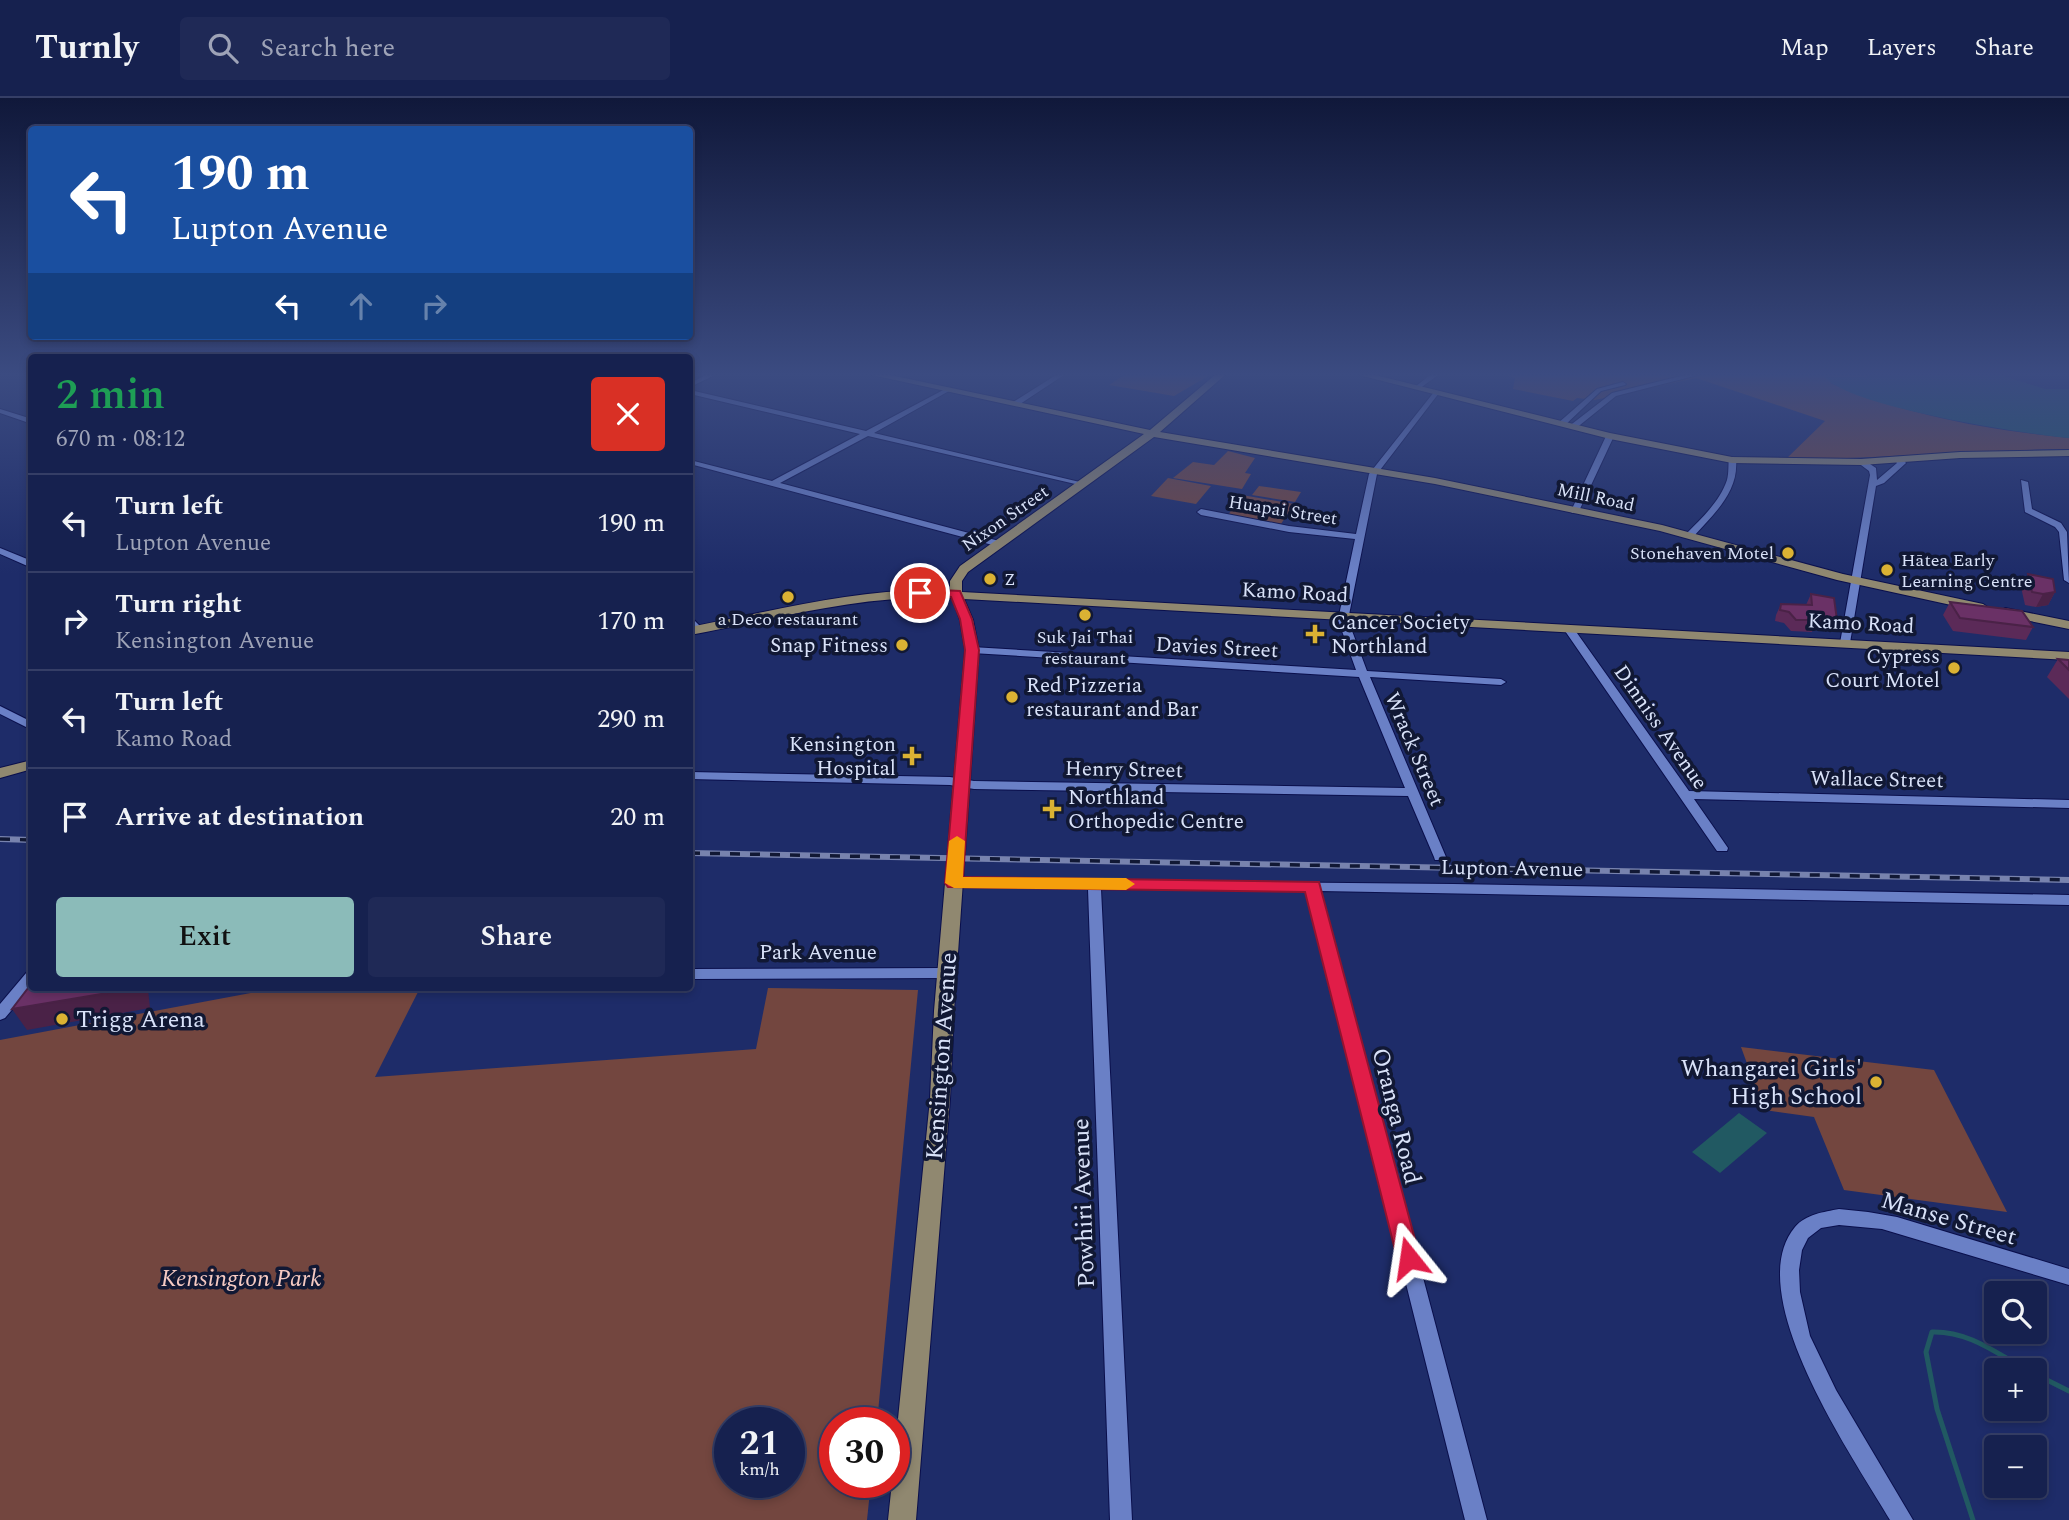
<!DOCTYPE html>
<html lang="en">
<head>
<meta charset="utf-8">
<style>
	:root { --surface:#16214f; --page:#1f2956; --text:#f1f3f6; --muted:#9ea3b7; --line:#353e66; --accent:#8bbbb9 }
	body { margin:0; font-family:Spectral,serif; background:var(--page); color:var(--text); height:100vh; display:flex; flex-direction:column; font-size:26px; white-space:nowrap }
	* { box-sizing:border-box; margin:0 }
	p { font-size:23px; color:var(--muted) }
	.icon { flex:none; width:38px; height:38px; fill:none; stroke:currentColor; stroke-width:2; stroke-linecap:round; stroke-linejoin:round }
	.map { position:relative; flex:1; overflow:hidden }
	.details { position:absolute; left:28px; top:256px; width:665px; height:637px; display:flex; flex-direction:column; background:var(--surface); border-radius:7px; box-shadow:0 4px 10px #0003,0 0 0 2px var(--line) }
	.details>* { flex:none }
	.top-card { position:absolute; left:28px; top:28px; width:665px; height:214px; border-radius:7px; box-shadow:0 4px 10px #0003,0 0 0 2px var(--line); background:#1a4fa0; color:#fff; overflow:hidden }
	.controls { position:absolute; left:1984px; top:1183px; display:grid; gap:14px }
	.controls a { display:grid; place-items:center; width:63px; height:63px; border-radius:7px; background:var(--surface); box-shadow:0 4px 10px #0003,0 0 0 2px var(--line); font-size:35px }
	.speed { position:absolute; left:714px; top:1309px; display:flex; gap:14px; font-size:35px; font-weight:700; text-align:center }
	.speed>* { display:grid; place-content:center; width:91px; height:91px; border-radius:50%; background:var(--surface); box-shadow:0 4px 10px #0003,0 0 0 2px var(--line); line-height:1 }
	.speed small { font-size:18px; font-weight:400 }
	.speed .limit { border:10px solid #d22; background:#fff; color:#111 }
	.pin { position:absolute; display:grid; place-items:center; width:60px; height:60px; color:#fff; margin:-30px; border:4px solid #fff; border-radius:50%; box-shadow:0 2px 7px #0007 }
	.me { position:absolute; width:77px; margin:-38px; rotate:345deg; stroke-linejoin:round; filter:drop-shadow(0 0 5px #0008) }
	.turn { display:flex; align-items:center; gap:24px; height:147px; padding:0 28px; font-size:32px }
	.turn .icon { width:91px; height:91px; stroke-width:2.5 }
	.turn b { display:block; font-size:49px; line-height:60px }
	.lanes { display:flex; align-items:center; height:66px; padding:0 28px; background:#0003; justify-content:center; gap:35px; direction:ltr }
	.lanes .off { opacity:.35 }
	.round { display:grid; place-items:center; flex:none; width:74px; height:74px; border-radius:7px; background:var(--page) }
	.head { display:flex; align-items:center; justify-content:space-between; height:119px; padding:0 28px }
	h1 { font-size:42px; font-weight:600; line-height:52px; color:#1e9e55 }
	.cta { display:flex; gap:14px; margin-top:auto; padding:14px 28px }
	.cta a { flex:1; height:80px; border-radius:7px; background:var(--accent); color:#111; font-size:28px; font-weight:600; line-height:80px; text-align:center }
	.cta a+a { background:var(--page); color:var(--text) }
	ul { padding:0; list-style:none }
	li { display:flex; align-items:center; gap:21px; height:98px; padding:0 28px; border-top:2px solid var(--line) }
	li div { flex:1 }
	li b { display:block; font-size:26px }
	li em { font-style:normal }
	header { display:flex; align-items:center; gap:42px; box-sizing:border-box; height:98px; padding:0 35px; background:var(--surface); border-bottom:2px solid var(--line) }
	header strong { font-size:33px }
	nav { display:flex; gap:38px; margin-inline-start:auto; font-size:24px }
	.search { width:490px; height:63px; background:var(--page); display:flex; align-items:center; gap:18px; box-sizing:border-box; padding:0 24px; border-radius:7px; color:var(--muted); font-size:26px }
	.map>svg:first-child { display:block }
</style>
</head>
<body>
<header>
<strong>Turnly</strong>
<div class="search"><svg class="icon" aria-label="search" viewBox="0 0 24 24"><circle cx="10" cy="10" r="6"/><path d="M15 15l6 6"/></svg>Search here</div>
<nav><a>Map</a><a>Layers</a><a>Share</a></nav>
</header>
<div class="map">
<svg width="2069" height="1422" viewBox="0 0 2069 1422">
	<rect width="100%" height="100%" fill="#1e2c69"/>
	<path fill="#73463f" fill-rule="evenodd" d="M1124,277H1210L1174,298L1109,287Z
		M1504,277H1877L1830,285C1905,317 1988,332 2069,340V351C1974,352 1880,360 1785,362L1825,323L1696,280L1595,302L1577,300L1573,303L1513,291L1515,280Z
		M1228,353L1255,360L1245,375L1251,376L1242,391L1173,380L1193,364L1214,367Z
		M1168,380L1211,388L1196,406L1151,398Z
		M1259,388L1301,394L1295,404L1252,397Z
		M1242,397L1294,406L1281,426L1228,417Z
		M282,889L420,890L375,979L756,951L768,890L918,892L877,1325H835V1384H871L867,1422H0V942ZM730,1325H789V1384H730Z
		M1741,949L1934,972L2007,1114L1844,1092L1814,1019L1764,1012Z"/>
	<path fill="#215962" d="M2001,277L2045,291H2069V340C2025,336 1849,309 1825,279Z
		M1739,1015L1767,1035L1720,1075L1692,1054Z"/>
	<g fill="none" stroke-linecap="round" stroke-linejoin="round">
		<path stroke="#215962" stroke-width="5" d="M2035,1276L2069,1293
			M1973,1422L1937,1311L1926,1254L1932,1234C1969,1233 1996,1255 2027,1272"/>
		<defs>
			<path id="minor" d="M706,277H715L690,289V285Z
				M1056,277H1064L1017,308L1010,306Z
				M1430,277H1438L1419,291H1415V289Z
				M1685,277H1698L1616,298L1575,331L1568,329L1612,295Z
				M1623,284L1626,286L1625,287L1601,293L1564,328L1557,326L1597,291Z
				M947,290L949,291V293L874,335L1088,386L1084,388L868,338L780,385L1003,444L1004,446L1000,449L690,366V362L772,383L860,336L690,296V292L866,333Z
				M1434,294L1439,295L1377,376L1348,522L1367,573L1501,581L1506,584L1501,587L1370,579L1446,759L1445,762H1435L1434,759L1408,698L974,691L950,687L690,681V674L950,679L974,683L1405,690L1359,579L972,555L967,552L972,549L1356,572L1338,522L1355,441L1289,434L1201,417L1197,414L1201,411L1289,428L1356,436L1369,376Z
				M0,311L32,321V326L0,315Z
				M1607,336L1614,338L1579,413L1572,415L1571,413Z
				M1895,359H1901L1906,365L1884,385L1876,388L1850,545L1845,548L1841,547L1840,545L1870,377L1869,373L1857,364L1864,362L1876,370L1877,382L1897,365L1894,361Z
				M1729,360L1736,362C1739,394 1713,417 1693,439H1687V435C1702,420 1720,403 1727,382C1729,375 1728,367 1729,360Z
				M2021,382L2028,384L2032,411L2061,425L2067,434L2069,485L2064,482L2059,434L2055,429L2025,414Z
				M0,450L32,463V470L0,456Z
				M690,520L693,521L702,530V534H694L690,528Z
				M1568,527L1572,528L1689,693L2069,702V710L1694,701L1728,750L1727,753H1717L1563,530Z
				M0,608L32,624V632L0,616Z
				M954,781L1453,786L2069,797V807L1321,793L1487,1422H1465L1308,793L1101,791L1132,1422H1110L1088,791L949,788L947,785L949,782Z
				M947,870L952,871L954,875L952,879L947,880L690,881V871Z
				M32,873V888L5,920L0,922V906L27,874Z
				M1839,1111L1868,1114L1897,1119L2069,1171V1187L1882,1131L1839,1127L1821,1130L1808,1140L1802,1152L1799,1172L1800,1194L1810,1238L1836,1292L1913,1422H1890C1855,1362 1739,1196 1795,1129C1806,1116 1824,1114 1839,1111Z"/>
			<path id="major" d="M872,277H890L1150,332L1215,277H1225L1160,334L1435,380L1662,427L1843,476L1983,506L1989,510L1983,514L1837,482L1660,433L1435,386L1154,339L968,474L962,483V494L2069,554V562L964,501L973,522L979,552L954,913L950,1001L916,1422H888L892,1384H894V1361L930,1001L934,913L965,552L960,522L952,500C864,496 775,521 690,537V529C773,513 865,488 950,493V483L960,468L1144,336Z
				M1359,277H1375L1610,335L1732,359L1861,361L1960,354L2069,352V358L1960,360L1861,367L1732,365L1610,341Z
				M2005,510L2069,523V531L2001,517L1999,514Z
				M32,662V671L0,680V670Z"/>
		</defs>
		<use href="#minor" stroke="#0a0f4c" stroke-width="2"/>
		<use href="#major" stroke="#0a0f4c" stroke-width="2"/>
		<use href="#minor" fill="#6a80c6" fill-rule="evenodd"/>
		<use href="#major" fill="#908870" fill-rule="evenodd"/>
		<defs>
			<path id="rail" d="M0,741L32,742
				M690,755L2069,782"/>
		</defs>
		<use href="#rail" stroke="#7883ae" stroke-width="6"/>
		<use href="#rail" stroke="#111834" stroke-width="3.5" stroke-dasharray="10" stroke-linecap="butt"/>
	</g>
	<path fill="#5b2a58" d="M2028,476L2055,494L2048,507L2036,509L2025,507L2021,489Z
		M1811,496L1837,522L1832,534L1813,530L1812,534L1791,533L1784,525L1775,523L1776,517L1781,506L1806,507Z
		M1950,504L2033,529L2026,542L1953,533L1943,517Z
		M2058,561L2069,562V601L2047,579Z"/>
	<path fill="#4a2247" d="M2055,494L2048,507L2036,509L2043,496Z
		M137,889H159L148,891L150,910L27,932L12,911Z"/>
	<path fill="#6a3166" stroke="#4a2247" stroke-width="2" d="M2028,476L2053,481L2055,494L2043,496L2032,494Z
		M1811,496L1834,500L1837,522L1813,518L1817,522H1796L1789,514L1780,512L1781,506L1812,507Z
		M1950,504L2022,513L2033,529L1960,520Z
		M2058,561L2069,562V572Z
		M32,885V889L137,890L12,911Z"/>
	<linearGradient id="sky" x2="0" y2="1"><stop stop-color="#10183a"/><stop offset="0.58" stop-color="#3b4b81"/><stop offset="1" stop-color="#3b4b81" stop-opacity="0"/></linearGradient>
	<rect width="2069" height="476" fill="url(#sky)"/>
	<path fill="#e11d48" stroke="#92132f" stroke-width="2" d="M920,491L960,493L972,521L979,552L963,779L1319,784L1420,1160L1417,1168L1409,1171L1400,1168L1397,1160L1305,794L948,789L945,785L965,552L960,521L951,499L916,497L914,495Z"/>
	<path fill="#f59e0b" d="M957,738L965,743L963,779L1126,780L1135,786L1126,792L954,790L945,785L949,743Z"/>
	<g fill="#dbb233" stroke="#111834" stroke-width="2.5">
		<circle cx="1788" cy="455" r="7"/>
		<circle cx="1887" cy="472" r="7"/>
		<circle cx="990" cy="481" r="7"/>
		<circle cx="788" cy="499" r="7"/>
		<circle cx="1085" cy="517" r="7"/>
		<path d="M1311.5 525.5h7v7h7v7h-7v7h-7v-7h-7v-7h7z"/>
		<circle cx="902" cy="547" r="7"/>
		<circle cx="1954" cy="570" r="7"/>
		<circle cx="1012" cy="599" r="7"/>
		<path d="M908.5 647.5h7v7h7v7h-7v7h-7v-7h-7v-7h7z"/>
		<path d="M1048.5 700.5h7v7h7v7h-7v7h-7v-7h-7v-7h7z"/>
		<circle cx="62" cy="921" r="7"/>
		<circle cx="1876" cy="984" r="7"/>
	</g>
	<g text-anchor="middle" stroke-width="7" stroke-linejoin="round" paint-order="stroke">
		<g font-size="18" fill="#d9e2f9" stroke="#111834">
			<text transform="translate(1596 399) rotate(12)" y="6">Mill Road</text>
			<text transform="translate(1283 412) rotate(9)" y="6">Huapai Street</text>
			<text transform="translate(1005 420) rotate(-35)" y="6">Nixon Street</text>
		</g>
		<g font-size="18" fill="#d9e2f9" stroke="#111834" text-anchor="start">
			<text x="1774" y="461" text-anchor="end">Stonehaven Motel</text>
			<text x="1901" y="468">Hātea Early<tspan x="1901" dy="21">Learning Centre</tspan></text>
			<text x="1004" y="487">Z</text>
			<text x="788" y="527" text-anchor="middle">a Deco restaurant</text>
			<text x="1085" y="545" text-anchor="middle">Suk Jai Thai<tspan x="1085" dy="21">restaurant</tspan></text>
		</g>
		<g font-size="21" fill="#d9e2f9" stroke="#111834">
			<text transform="translate(1295 494) rotate(3)" y="7">Kamo Road</text>
			<text transform="translate(1861 525) rotate(3)" y="7">Kamo Road</text>
			<text transform="translate(1217 549) rotate(3)" y="7">Davies Street</text>
			<text transform="translate(1661 629) rotate(55)" y="7">Dinniss Avenue</text>
			<text transform="translate(1415 651) rotate(67)" y="7">Wrack Street</text>
			<text transform="translate(1124 671) rotate(1)" y="7">Henry Street</text>
			<text transform="translate(1877 681) rotate(1)" y="7">Wallace Street</text>
			<text transform="translate(1512 770) rotate(1)" y="7">Lupton Avenue</text>
			<text x="818" y="861">Park Avenue</text>
		</g>
		<g font-size="21" fill="#d9e2f9" stroke="#111834" text-anchor="start">
			<text x="1331" y="531">Cancer Society<tspan x="1331" dy="24">Northland</tspan></text>
			<text x="888" y="554" text-anchor="end">Snap Fitness</text>
			<text x="1940" y="565" text-anchor="end">Cypress<tspan x="1940" dy="24">Court Motel</tspan></text>
			<text x="1026" y="594">Red Pizzeria<tspan x="1026" dy="24">restaurant and Bar</tspan></text>
			<text x="896" y="653" text-anchor="end">Kensington<tspan x="896" dy="24">Hospital</tspan></text>
			<text x="1068" y="706">Northland<tspan x="1068" dy="24">Orthopedic Centre</tspan></text>
		</g>
		<g font-size="24" fill="#d9e2f9" stroke="#111834" text-anchor="start">
			<text x="76" y="929">Trigg Arena</text>
			<text x="1862" y="978" text-anchor="end">Whangarei Girls'<tspan x="1862" dy="28">High School</tspan></text>
		</g>
		<g font-size="24" fill="#d9e2f9" stroke="#111834">
			<text transform="translate(941 958) rotate(-86)" y="8">Kensington Avenue</text>
			<text transform="translate(1397 1018) rotate(76)" y="8">Oranga Road</text>
			<text transform="translate(1083 1105) rotate(-92)" y="8">Powhiri Avenue</text>
			<text transform="translate(1949 1120) rotate(16)" y="8">Manse Street</text>
		</g>
		<g font-size="24" font-style="italic" fill="#f6cac2" stroke="#111834">
			<text x="241" y="1188">Kensington Park</text>
		</g>
	</g>
</svg>
<div class="controls">
<a><svg class="icon" aria-label="search" viewBox="0 0 24 24"><circle cx="10" cy="10" r="6"/><path d="M15 15l6 6"/></svg></a>
<a>+</a>
<a>−</a>
</div>
<div class="speed"><div>21<small>km/h</small></div><div class="limit">30</div></div>
<div class="pin" style="left:920px;top:495px;background:#d93025"><svg class="icon" aria-label="arrive" viewBox="0 0 24 24"><path d="M6 21V4h12l-3 4 3 4H6"/></svg></div>
<svg class="me" style="left:1409px;top:1160px" viewBox="-20 -20 40 40"><path d="M0-17L14 15 0 8-14 15z" fill="#e11d48" stroke="#fff" stroke-width="4"/></svg>
<div class="top-card">
<div class="turn"><svg class="icon" aria-label="left" viewBox="0 0 24 24"><path d="M17 20v-9H6M10 6l-5 5 5 5"/></svg><div><b>190 m</b>Lupton Avenue</div></div>
<div class="lanes"><svg class="icon" aria-label="left" viewBox="0 0 24 24"><path d="M17 20v-9H6M10 6l-5 5 5 5"/></svg><svg class="icon off" aria-label="ahead" viewBox="0 0 24 24"><path d="M12 20V5M6 11l6-6 6 6"/></svg><svg class="icon off" aria-label="right" viewBox="0 0 24 24"><path d="M7 20v-9h11M14 6l5 5-5 5"/></svg></div>
</div>
<section class="details">
<div class="head"><div><h1>2 min</h1><p>670 m · 08:12</p></div><a class="round" style="background:#d93025;color:#fff"><svg class="icon" aria-label="close" viewBox="0 0 24 24"><path d="M6 6l12 12M18 6L6 18"/></svg></a></div>
<ul>
<li><svg class="icon" aria-label="left" viewBox="0 0 24 24"><path d="M17 20v-9H6M10 6l-5 5 5 5"/></svg><div><b>Turn left</b><p>Lupton Avenue</p></div><em>190 m</em></li>
<li><svg class="icon" aria-label="right" viewBox="0 0 24 24"><path d="M7 20v-9h11M14 6l5 5-5 5"/></svg><div><b>Turn right</b><p>Kensington Avenue</p></div><em>170 m</em></li>
<li><svg class="icon" aria-label="left" viewBox="0 0 24 24"><path d="M17 20v-9H6M10 6l-5 5 5 5"/></svg><div><b>Turn left</b><p>Kamo Road</p></div><em>290 m</em></li>
<li><svg class="icon" aria-label="arrive" viewBox="0 0 24 24"><path d="M6 21V4h12l-3 4 3 4H6"/></svg><div><b>Arrive at destination</b></div><em>20 m</em></li>
</ul>
<div class="cta"><a>Exit</a><a>Share</a></div>
</section>
</div>
</body>
</html>
